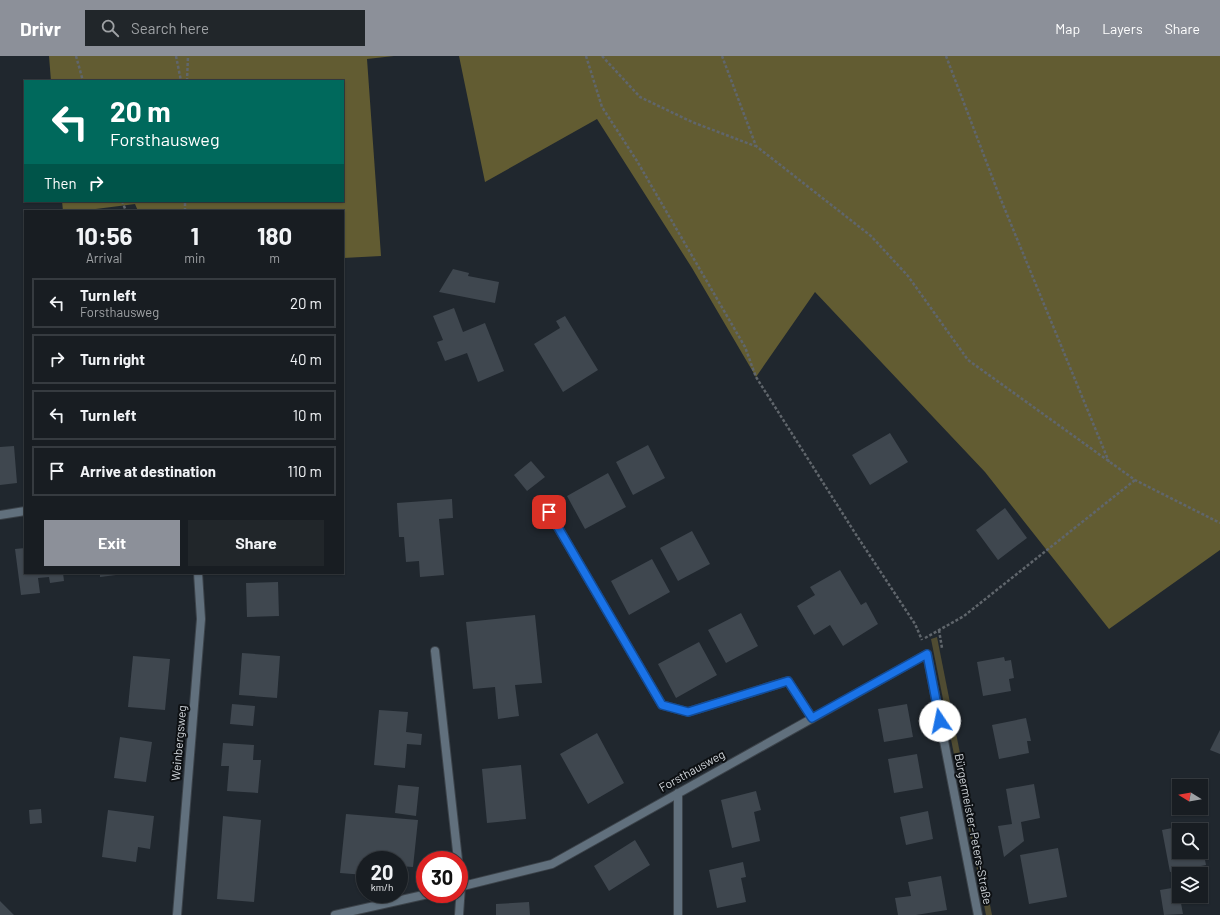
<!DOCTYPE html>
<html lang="en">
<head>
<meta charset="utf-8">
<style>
	:root { --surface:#181d22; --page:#21262a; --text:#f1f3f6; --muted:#9fa2a5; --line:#363b40; --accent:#8c9099 }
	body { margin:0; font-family:Barlow,sans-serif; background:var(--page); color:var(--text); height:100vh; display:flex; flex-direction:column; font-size:15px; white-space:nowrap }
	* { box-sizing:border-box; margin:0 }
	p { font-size:13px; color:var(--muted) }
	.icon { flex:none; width:22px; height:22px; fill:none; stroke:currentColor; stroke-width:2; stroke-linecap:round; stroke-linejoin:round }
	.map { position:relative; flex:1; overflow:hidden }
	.drawer { position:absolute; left:24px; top:154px; width:320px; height:364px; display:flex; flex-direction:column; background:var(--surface); border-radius:0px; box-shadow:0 1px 3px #0004,0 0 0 1px var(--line) }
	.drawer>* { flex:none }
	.top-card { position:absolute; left:24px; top:24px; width:320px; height:122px; border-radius:0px; box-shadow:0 1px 3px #0004,0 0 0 1px var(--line); background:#00695c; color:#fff; overflow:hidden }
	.needle { width:26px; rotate:281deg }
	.fabs { position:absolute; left:1172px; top:723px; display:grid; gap:8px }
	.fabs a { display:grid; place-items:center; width:36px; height:36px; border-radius:0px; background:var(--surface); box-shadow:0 1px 3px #0004,0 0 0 1px var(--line); font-size:20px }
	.speed { position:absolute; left:356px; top:795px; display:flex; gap:8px; font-size:20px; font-weight:700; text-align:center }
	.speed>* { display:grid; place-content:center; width:52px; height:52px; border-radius:50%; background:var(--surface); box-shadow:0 1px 3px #0004,0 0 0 1px var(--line); line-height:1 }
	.speed small { font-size:10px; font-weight:400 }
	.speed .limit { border:6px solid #d22; background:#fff; color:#111 }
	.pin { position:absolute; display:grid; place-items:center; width:34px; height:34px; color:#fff; margin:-17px; border-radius:8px; box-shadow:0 2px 6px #0006 }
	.me { position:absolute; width:44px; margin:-22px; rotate:349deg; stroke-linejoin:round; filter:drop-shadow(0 0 3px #0008) }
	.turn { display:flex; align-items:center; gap:14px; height:84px; padding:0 20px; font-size:18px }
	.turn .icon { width:52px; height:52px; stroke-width:2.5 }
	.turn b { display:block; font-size:28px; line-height:34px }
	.then { display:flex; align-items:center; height:38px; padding:0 20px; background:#0003; gap:8px; font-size:15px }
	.eta { display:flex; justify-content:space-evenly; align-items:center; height:68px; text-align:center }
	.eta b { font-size:24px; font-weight:700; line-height:28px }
	.action { display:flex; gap:8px; margin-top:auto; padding:8px 20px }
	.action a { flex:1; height:46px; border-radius:0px; background:var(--accent); color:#fff; font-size:16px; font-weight:700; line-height:46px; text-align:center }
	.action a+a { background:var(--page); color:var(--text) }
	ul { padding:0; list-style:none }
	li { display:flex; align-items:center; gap:12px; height:50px; margin:0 8px 6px; padding:0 12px; border:2px solid var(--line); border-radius:0px }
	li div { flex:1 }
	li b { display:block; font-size:15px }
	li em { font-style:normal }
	header { display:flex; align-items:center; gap:24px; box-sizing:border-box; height:56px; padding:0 20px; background:var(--accent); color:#fff }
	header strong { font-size:19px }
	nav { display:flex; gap:22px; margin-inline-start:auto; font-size:14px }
	.search { width:280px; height:36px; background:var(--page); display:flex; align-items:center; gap:10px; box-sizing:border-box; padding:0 14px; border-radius:0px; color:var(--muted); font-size:15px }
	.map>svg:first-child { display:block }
</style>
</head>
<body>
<header>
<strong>Drivr</strong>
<div class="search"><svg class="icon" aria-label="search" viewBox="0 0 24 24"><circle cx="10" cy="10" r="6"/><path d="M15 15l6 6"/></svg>Search here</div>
<nav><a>Map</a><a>Layers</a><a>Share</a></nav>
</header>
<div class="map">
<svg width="1220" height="859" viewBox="0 0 1220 859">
	<rect width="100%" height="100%" fill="#20272e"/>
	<path fill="#504c32" d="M937,581L992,859H986L931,583Z"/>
	<path fill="#625c32" d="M49,0H394L367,3L381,200L343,202V155H138L135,148L80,155H63L62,145H343V25H51Z
		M459,0H1220V494L1109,573L985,416L815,236L756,321L692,212L597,63L485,126Z"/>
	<path fill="#3f474f" d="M453,213L469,217L468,220L499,226L495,247L439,236Z
		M454,252L463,276L485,267L504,315L478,326L467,297L445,305L437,286L443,284L433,260Z
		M565,260L598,314L563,336L534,288L560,272L556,265Z
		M890,377L908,406L870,429L852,399Z
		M648,389L665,422L633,439L616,406Z
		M14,390L17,427L0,429V391Z
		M531,405L545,421L527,435L514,419Z
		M608,417L626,451L585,473L567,440Z
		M452,443L453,462L439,463L444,519L420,521L419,505L406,506L404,481H399L397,447Z
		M1005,452L1027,482L998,504L976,474Z
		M692,475L710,508L678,525L660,492Z
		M25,492V517H63L64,525L50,527L49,521L38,522L40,537L21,539L15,493Z
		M652,503L670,536L629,559L611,525Z
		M840,514L861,549L866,546L878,568L843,590L830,569L814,579L797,550L815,539L810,531Z
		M100,517H124V518L100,521Z
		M278,526L279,560L247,561L246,527Z
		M741,557L758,590L726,607L708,574Z
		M535,559L542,627L515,629L519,660L498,663L495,631L473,633L466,566Z
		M699,586L717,619L676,642L658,608Z
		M242,597L280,600L277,642L239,639Z
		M133,600L170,603L165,654L128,651Z
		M1004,601L1005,605L1011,604L1014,622L1009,623L1011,635L983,640L977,606Z
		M232,648L255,650L253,670L230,668Z
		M907,648L913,681L884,686L878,653Z
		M379,654L408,656L406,676L422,678L421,689L407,688L405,712L374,709Z
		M1026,662L1031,685H1027L1029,697L999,703L992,669Z
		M1220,674V698L1210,694Z
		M597,677L624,727L588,748L560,698Z
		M120,681L152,686L146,726L114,722Z
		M223,687L254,689L253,704H261L258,737L227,735L229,710H221Z
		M917,698L923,732L894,737L888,703Z
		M521,709L526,763L487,767L482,713Z
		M1034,728L1040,762L1021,766L1024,785L1004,801L998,770L1012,768L1006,733Z
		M398,729L419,731L416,760L395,757Z
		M756,735L761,754L754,756L760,785L732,792L721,744Z
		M41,753L42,767L30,768L29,754Z
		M108,754L154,760L150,793L138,791L136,806L102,801Z
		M928,755L933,783L906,789L900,761Z
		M346,758L418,764L413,811L399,810V804H365V819L340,817Z
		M223,760L261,764L254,846L217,843Z
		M1198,767L1199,774H1179V796H1201L1202,788L1206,809L1170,816L1162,774Z
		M635,784L650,809L609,835L594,810Z
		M1058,792L1067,841L1029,848L1020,799Z
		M743,806L746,821L741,822L746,846L717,852L709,814Z
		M941,820L947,854L916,859H898L895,842L911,840L908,826Z
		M1178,831L1183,858L1164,859L1160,834Z
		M0,845L14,859H0Z
		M529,846L530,859H496V848Z"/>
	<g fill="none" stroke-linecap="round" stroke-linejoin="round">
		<defs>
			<path id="lane" d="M549,456L662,649L688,656L788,625L812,662"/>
			<path id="street" d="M0,459L25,455
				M435,595L458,804
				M459,831L552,808L927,598L978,859
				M177,859L201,563L198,517
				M335,859L428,838
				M459,859L461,830L459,811
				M678,859V737"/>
		</defs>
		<use href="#lane" stroke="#3c434a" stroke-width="10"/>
		<use href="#street" stroke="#3c434a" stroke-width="10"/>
		<path stroke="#60666c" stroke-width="2.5" stroke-dasharray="3 2" stroke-linecap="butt" d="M76,0L83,25
			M176,0L181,25
			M586,0L602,51L637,105L745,291L756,321L855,477L915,568L922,584
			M602,0L640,41L692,66L755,90
			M722,0L756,90L871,180L908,220L968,304L1135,424L1220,467
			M946,0L999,139L1109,406
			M187,25L188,0
			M122,145L126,155
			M185,155V145
			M939,574L942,592
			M925,582L964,560L1135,424"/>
		<use href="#lane" stroke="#61707d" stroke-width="8"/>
		<use href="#street" stroke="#61707d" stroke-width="8"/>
	</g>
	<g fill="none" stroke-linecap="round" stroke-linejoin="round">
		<defs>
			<path id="route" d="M549,456L662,649L688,656L788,625L812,662L927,598L940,665"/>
		</defs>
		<use href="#route" stroke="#114b97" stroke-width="10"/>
		<use href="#route" stroke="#1a73e8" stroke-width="7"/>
	</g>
	<g text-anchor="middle" stroke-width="4" stroke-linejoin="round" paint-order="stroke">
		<g font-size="12" fill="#d0d5da" stroke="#0d1013">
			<text transform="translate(179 687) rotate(-85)" y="4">Weinbergsweg</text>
			<text transform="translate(692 715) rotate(-29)" y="4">Forsthausweg</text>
			<text transform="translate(973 773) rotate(79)" y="4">Bürgermeister-Peters-Straße</text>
		</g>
	</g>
</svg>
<div class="fabs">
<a><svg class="needle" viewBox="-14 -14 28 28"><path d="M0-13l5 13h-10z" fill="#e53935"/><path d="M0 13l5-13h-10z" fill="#9fa2a5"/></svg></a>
<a><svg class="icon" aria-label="search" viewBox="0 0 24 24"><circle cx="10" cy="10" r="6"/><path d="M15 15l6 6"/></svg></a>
<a><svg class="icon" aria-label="layers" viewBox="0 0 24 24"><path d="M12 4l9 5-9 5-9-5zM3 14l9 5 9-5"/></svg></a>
</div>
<div class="speed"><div>20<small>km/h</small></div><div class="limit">30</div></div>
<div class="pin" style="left:549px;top:456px;background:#d93025"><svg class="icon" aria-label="arrive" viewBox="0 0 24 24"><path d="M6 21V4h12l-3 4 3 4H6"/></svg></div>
<svg class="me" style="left:940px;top:665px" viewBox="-20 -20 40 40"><circle r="19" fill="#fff"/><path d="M0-13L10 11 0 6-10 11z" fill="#1a73e8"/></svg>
<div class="top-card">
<div class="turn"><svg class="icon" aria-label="left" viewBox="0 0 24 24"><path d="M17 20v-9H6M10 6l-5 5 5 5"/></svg><div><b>20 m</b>Forsthausweg</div></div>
<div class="then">Then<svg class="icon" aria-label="right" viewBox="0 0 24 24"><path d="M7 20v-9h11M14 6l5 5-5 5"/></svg></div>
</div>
<section class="drawer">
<div class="eta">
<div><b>10:56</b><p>Arrival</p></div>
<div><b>1</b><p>min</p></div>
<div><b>180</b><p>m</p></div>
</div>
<ul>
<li><svg class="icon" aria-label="left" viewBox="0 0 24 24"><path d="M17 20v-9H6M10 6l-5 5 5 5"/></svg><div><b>Turn left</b><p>Forsthausweg</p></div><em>20 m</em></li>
<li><svg class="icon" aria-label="right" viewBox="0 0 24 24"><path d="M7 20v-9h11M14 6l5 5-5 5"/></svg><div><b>Turn right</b></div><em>40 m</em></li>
<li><svg class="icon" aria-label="left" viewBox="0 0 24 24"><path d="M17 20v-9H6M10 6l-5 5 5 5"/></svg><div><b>Turn left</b></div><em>10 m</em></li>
<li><svg class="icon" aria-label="arrive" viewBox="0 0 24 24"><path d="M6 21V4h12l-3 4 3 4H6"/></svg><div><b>Arrive at destination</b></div><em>110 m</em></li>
</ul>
<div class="action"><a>Exit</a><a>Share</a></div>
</section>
</div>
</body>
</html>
